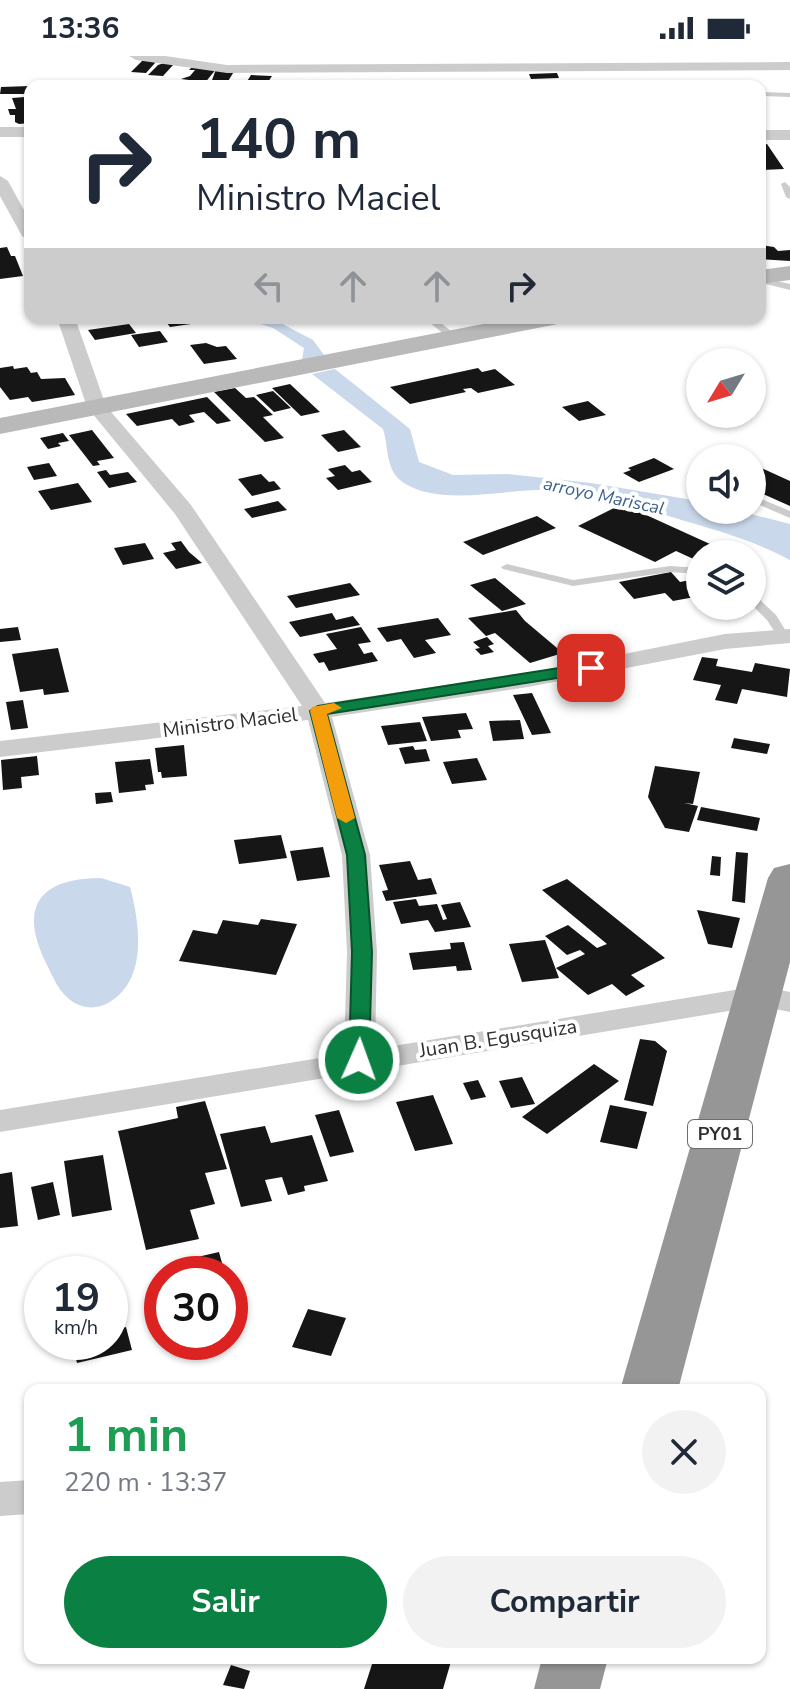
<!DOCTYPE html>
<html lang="es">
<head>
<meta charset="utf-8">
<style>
	:root { --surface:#fff; --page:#f2f2f3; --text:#1f2937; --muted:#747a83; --accent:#0b8043 }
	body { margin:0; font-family:"Nunito Sans",sans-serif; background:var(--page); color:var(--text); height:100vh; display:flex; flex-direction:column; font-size:30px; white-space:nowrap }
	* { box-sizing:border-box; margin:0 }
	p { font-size:26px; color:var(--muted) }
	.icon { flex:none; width:44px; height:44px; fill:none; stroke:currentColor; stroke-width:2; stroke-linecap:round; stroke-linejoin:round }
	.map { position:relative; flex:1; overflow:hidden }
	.sheet { position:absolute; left:24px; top:1328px; width:742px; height:280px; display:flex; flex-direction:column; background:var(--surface); border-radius:16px; box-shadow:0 2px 6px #0004 }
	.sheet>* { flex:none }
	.banner { position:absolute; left:24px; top:24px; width:742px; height:244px; border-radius:16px; box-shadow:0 2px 6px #0004; background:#fff; color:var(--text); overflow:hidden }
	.needle { width:52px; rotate:232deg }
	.buttons { position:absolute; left:686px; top:292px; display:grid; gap:16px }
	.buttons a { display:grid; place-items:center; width:80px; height:80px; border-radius:50%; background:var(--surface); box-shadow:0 2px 6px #0004; font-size:40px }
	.speed { position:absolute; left:24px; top:1200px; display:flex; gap:16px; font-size:40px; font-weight:700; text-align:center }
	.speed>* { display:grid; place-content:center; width:104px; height:104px; border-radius:50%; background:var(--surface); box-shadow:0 2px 6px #0004; line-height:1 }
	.speed small { font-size:20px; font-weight:400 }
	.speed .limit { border:12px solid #d22; background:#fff; color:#111 }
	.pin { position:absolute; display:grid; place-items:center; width:68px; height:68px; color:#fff; margin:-34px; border-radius:16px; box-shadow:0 4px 12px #0006 }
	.me { position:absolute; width:88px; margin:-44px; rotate:2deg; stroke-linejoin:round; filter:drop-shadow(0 0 6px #0008) }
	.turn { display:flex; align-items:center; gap:28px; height:168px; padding:0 40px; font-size:36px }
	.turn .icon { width:104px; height:104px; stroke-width:2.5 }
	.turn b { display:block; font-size:56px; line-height:68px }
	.lanes { display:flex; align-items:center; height:76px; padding:0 40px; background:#0003; justify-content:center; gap:40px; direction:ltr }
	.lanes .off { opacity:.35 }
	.round { display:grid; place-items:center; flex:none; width:84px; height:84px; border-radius:42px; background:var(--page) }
	.summary { display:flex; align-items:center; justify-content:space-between; height:136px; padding:0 40px }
	h1 { font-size:48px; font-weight:700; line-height:60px; color:#1e9e55 }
	.cta { display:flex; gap:16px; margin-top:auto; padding:16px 40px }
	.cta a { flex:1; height:92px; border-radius:48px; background:var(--accent); color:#fff; font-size:32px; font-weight:700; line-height:92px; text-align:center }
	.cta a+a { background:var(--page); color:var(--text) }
	.status { display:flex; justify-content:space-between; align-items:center; height:56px; padding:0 40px; background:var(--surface); direction:ltr }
	.status svg { height:22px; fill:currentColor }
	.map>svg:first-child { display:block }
</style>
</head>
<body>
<div class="status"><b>13:36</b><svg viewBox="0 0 49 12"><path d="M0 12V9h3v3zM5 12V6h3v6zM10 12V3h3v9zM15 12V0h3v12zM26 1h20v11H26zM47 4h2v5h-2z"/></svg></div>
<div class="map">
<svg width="790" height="1633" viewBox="0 0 790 1633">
	<rect width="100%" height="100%" fill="#fff"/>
	<path fill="#c9d8eb" d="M271,262L313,284L324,299L302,304L304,292L273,272L244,263Z
		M335,313L410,373L419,406L453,419L508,418L591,427L699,445L700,454H735L790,468V504C753,484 715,474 675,462C636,450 596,437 555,434C510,431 443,452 404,427C385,415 389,392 383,373L312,318Z
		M101,822L130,831C140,868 148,925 108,947C97,953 84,953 73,946C59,937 53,921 46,907C18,850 40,822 101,822Z"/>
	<path fill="#161616" d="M143,4L155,5V7L146,17L131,16Z
		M164,7L174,8L163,20L148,19L158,9Z
		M192,11L217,12L204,28L186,27L189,24L181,23L190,20L195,14H189Z
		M216,13L235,14L225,30L211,27Z
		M557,17L559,22L531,23L529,18Z
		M251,19L272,20L268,26L244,30Z
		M456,24H474L472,30H443L444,26Z
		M30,30V38H0L1,31Z
		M25,41L30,52V67L19,68L15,66V59H10L8,53H16L12,42Z
		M760,88H767L784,113L760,114Z
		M760,189L774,191L778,195L790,194V205L760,203Z
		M7,191L11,200H15L23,220L0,223V192Z
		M163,262H195L198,267L170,271Z
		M129,268L136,277L95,284L88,274Z
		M160,275L168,286L139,291L131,279Z
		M206,287L217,291L226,290L237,303L204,308L190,289Z
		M13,310L14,313L27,311L31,317L37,316L41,323L65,322L75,339L32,346L28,341L10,344L0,331V312Z
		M478,312L482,316L495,313L515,329L478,337L471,332L463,333L466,336L410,348L390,331Z
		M290,328L320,356L301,360L272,332Z
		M235,332L246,342L254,341L273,359L263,361L284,382L265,386L214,336Z
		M273,335L291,352L274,356L256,339Z
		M207,341L231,365L217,368L204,356L189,359L195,366L179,370L172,363L137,370L126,358Z
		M588,345L606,359L579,365L562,351Z
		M92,374L114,402L97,405L100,409L93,410L69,379Z
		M344,374L361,391L338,396L321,379Z
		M63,377L69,385L58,387L61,390L48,393L40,382Z
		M654,402L674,413L639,426L623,417L631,414L628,412Z
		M49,407L57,420L34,424L27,411Z
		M345,409L352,416L360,414L372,426L338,434L326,422L335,420L328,413Z
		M755,409L790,425V450L752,433Z
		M106,414L110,419L128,416L137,426L109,432L97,416Z
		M261,418L269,426L274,425L281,433L252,440L238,423Z
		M78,427L92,446L51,454L38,435Z
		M278,445L287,454L252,462L244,453Z
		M622,448L732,498H700V506L676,495L655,506L578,470Z
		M537,460L556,472L483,499L463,486Z
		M181,485L189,496L202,507L176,513L163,497L176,494L171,487Z
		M145,487L154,503L123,509L114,492Z
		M671,516L680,526L700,522V540L673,545L665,537L634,543L619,526Z
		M495,522L526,548L502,555L470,529Z
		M350,527L360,539L296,552L287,540Z
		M516,554L525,565L563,597L530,607L495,577L486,580L468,562Z
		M332,557L336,564L353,560L360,569L300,581L289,566Z
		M438,562L451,579L425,584L436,597L414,602L401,583L387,586L377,572Z
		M18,571L21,584L0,586V573Z
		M361,571L371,586L358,588L364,598L372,596L378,605L329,615L324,606L319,607L313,598L337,593L326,578Z
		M487,581L494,588L488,590L494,596L481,599L475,593L480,592L473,586Z
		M58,592L69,636L44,639L43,633L20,636L12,598Z
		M702,601L718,603L716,610L752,616L755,607L790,613L787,641L742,633L737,648L715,644L721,629L693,624Z
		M532,637L551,677L532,679L513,639Z
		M23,644L28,672L11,674L6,646Z
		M466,657L473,673L458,674L461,682L431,685L422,661Z
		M520,664L524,683L493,685L489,665Z
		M420,666L427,685L388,689L381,670Z
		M734,682L770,688L767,698L731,692Z
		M184,689L187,720L162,722L161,716H158L155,692Z
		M413,690L415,694L426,693L430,705L405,708L399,692Z
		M37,700L39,719L21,721L22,732L3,734L1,704Z
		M477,702L487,724L452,728L443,706Z
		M150,703L154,728L145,729L146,734L119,737L115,706Z
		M655,710L700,716L693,748L684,747L698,750L689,776L665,772L648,741Z
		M111,736L113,746L96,748L95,737Z
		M701,751L760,762L757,775L697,764Z
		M281,779L287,802L239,808L234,784Z
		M323,791L330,821L297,825L290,795Z
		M736,796L748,797L745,847L732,845Z
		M712,800L721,801L720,820L710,819Z
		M410,805L418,824L431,822L437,838L386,845L382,835L388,834L379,809Z
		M567,823L665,902L631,919L645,930L626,940L612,928L588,939L556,912L585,898L580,894L567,899L545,880L568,869L597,892L607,888L542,834Z
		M416,843L419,850L437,848L443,864L447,863L441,849L460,846L471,871L435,876L428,864L401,868L393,846Z
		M697,854L740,862L732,892L708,888Z
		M261,863L297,868L276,919L179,905L193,874L217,878L223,864L258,869Z
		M545,884L559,922L522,926L509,888Z
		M464,886L472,914L457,915L456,910L413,914L409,897L451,893L450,887Z
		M640,983L655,985L667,995L653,1050L624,1044Z
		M594,1008L619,1025L547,1078L522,1061Z
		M522,1021L535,1048L511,1052L499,1025Z
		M478,1024L486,1041L471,1044L463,1027Z
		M433,1039L453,1088L415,1095L396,1046Z
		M205,1045L227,1113L205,1117L215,1148L190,1154L199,1183L146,1194L118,1075L178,1062L176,1051Z
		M610,1049L647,1056L637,1093L600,1086Z
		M339,1054L354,1096L330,1101L315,1059Z
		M265,1070L271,1087L312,1079L328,1125L304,1130L305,1135L288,1139L282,1121L265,1124L272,1145L241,1151L220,1078Z
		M103,1099L112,1154L72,1161L64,1105Z
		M12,1116L18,1170L0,1172V1118Z
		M53,1126L60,1159L38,1164L31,1131Z
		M219,1196L225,1218H180L196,1213L193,1202Z
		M308,1253L346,1262L331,1300L292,1291Z
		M126,1271L132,1294L77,1307L72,1286H110V1275Z
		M374,1602H452L443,1633H364Z
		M231,1609L250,1615L244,1633L223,1629Z"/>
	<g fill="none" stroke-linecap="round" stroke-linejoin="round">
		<path fill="#ccc" fill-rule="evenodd" d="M760,36L790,37V41L760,40Z
			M785,126L790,131V143L786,141L781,128Z
			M765,222L790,228V234L762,227L761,225Z
			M424,262H435L458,281L450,283Z
			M759,442L790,455V462L755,447L754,445Z
			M507,508L573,524L670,510L700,512V518L670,516L573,530L503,513L501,511Z
			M752,539L756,540L776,559L789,580L787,583H779L767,564L752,549Z"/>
		<path fill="#ccc" fill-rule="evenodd" d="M129,0H165L227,9L790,6V14L227,17L136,4Z
			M0,71H30V81H0Z
			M760,74H790V84H760Z
			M0,120L8,125L30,165V185L22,180L0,140Z
			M57,262H75L106,350L191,449L325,647L528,617L725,578L790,573V587L725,593L528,631L332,661L370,799L377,896L375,993L759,930L790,936V956L759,950L0,1076V1054L344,998L347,896L342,799L308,664L0,701V685L302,650L175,458L87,351Z
			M30,1424V1458L0,1460V1426Z"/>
		<path fill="#b9b9b9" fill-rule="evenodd" d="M790,210V224L760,228V214Z
			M514,262H565L562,267L553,269L0,378V362Z"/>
		<path fill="#969696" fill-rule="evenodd" d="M790,808V906L678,1334H620L768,822L774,812Z
			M542,1602H608L600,1633H534Z"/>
	</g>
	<path fill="#0b8043" stroke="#07532c" stroke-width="2" d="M591,607L596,609V616L327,658L365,799L372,896L369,1004L359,1011L352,1009L349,1004L352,896L347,799L310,655L318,650Z"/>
	<path fill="#f59e0b" d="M334,647L342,652L327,658L355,762L346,767L337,762L310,655L312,651Z"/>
	<g text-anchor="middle" stroke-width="8" stroke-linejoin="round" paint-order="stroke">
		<g font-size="18" font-style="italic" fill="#3d6290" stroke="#fff">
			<text transform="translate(604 440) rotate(12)" y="6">arroyo Mariscal</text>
		</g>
		<rect fill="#fff" stroke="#6d6d6d" stroke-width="2" x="688" y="1064" width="64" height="28" rx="6"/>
		<g font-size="18" font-weight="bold" fill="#2f2f2f">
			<text x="720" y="1084">PY01</text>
		</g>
		<g font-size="20" fill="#2f2f2f" stroke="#fff">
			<text transform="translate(230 666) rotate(-7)" y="7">Ministro Maciel</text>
			<text transform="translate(498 982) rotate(-9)" y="7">Juan B. Egusquiza</text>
		</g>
	</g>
</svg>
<div class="buttons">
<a><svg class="needle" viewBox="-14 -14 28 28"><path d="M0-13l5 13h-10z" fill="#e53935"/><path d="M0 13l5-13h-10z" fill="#747a83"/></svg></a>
<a><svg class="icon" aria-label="sound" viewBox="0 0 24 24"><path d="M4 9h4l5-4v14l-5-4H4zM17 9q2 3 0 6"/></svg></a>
<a><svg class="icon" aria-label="layers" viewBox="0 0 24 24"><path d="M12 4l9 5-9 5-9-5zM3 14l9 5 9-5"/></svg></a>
</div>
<div class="speed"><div>19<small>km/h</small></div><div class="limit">30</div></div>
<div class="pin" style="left:591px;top:612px;background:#d93025"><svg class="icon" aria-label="arrive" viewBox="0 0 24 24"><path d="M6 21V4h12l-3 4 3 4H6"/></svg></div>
<svg class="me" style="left:359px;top:1004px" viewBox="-20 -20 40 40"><circle r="17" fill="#0b8043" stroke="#fff" stroke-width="3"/><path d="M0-11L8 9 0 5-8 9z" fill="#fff"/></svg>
<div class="banner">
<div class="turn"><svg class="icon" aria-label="right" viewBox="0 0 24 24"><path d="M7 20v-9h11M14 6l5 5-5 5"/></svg><div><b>140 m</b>Ministro Maciel</div></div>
<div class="lanes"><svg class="icon off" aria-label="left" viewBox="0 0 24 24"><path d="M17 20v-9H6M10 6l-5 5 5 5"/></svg><svg class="icon off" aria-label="ahead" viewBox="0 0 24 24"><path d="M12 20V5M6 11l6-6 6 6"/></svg><svg class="icon off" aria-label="ahead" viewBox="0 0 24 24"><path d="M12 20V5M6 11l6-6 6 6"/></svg><svg class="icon" aria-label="right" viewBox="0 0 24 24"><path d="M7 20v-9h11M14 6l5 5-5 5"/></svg></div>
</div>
<section class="sheet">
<div class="summary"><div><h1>1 min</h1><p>220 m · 13:37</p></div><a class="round"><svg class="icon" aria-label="close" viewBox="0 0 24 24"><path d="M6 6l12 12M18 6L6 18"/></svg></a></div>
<div class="cta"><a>Salir</a><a>Compartir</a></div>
</section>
</div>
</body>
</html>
